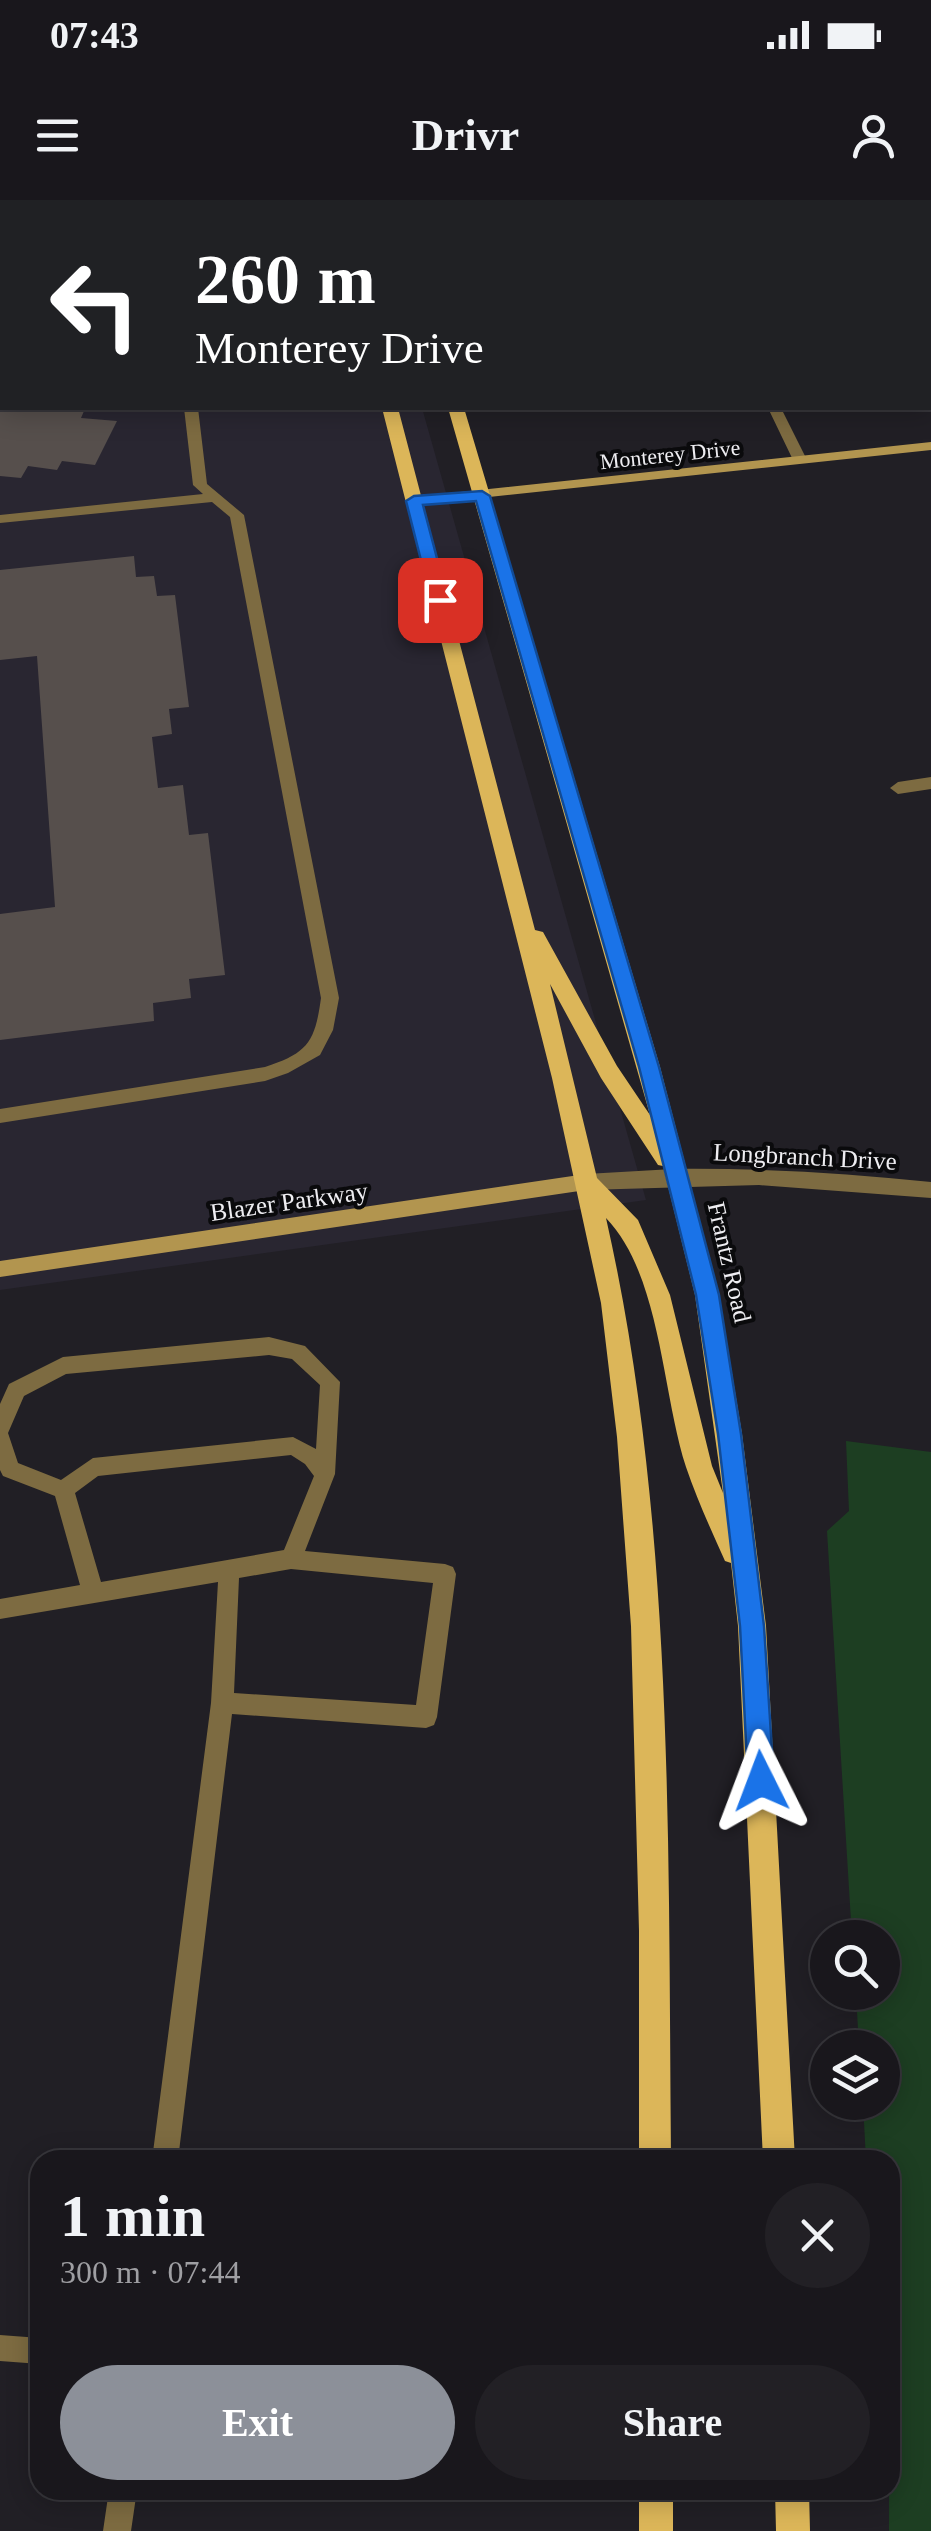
<!DOCTYPE html>
<html lang="en">
<head>
<meta charset="utf-8">
<style>
	:root { --surface:#19171c; --page:#222025; --text:#f1f3f6; --muted:#9f9fa3; --line:#37363b; --accent:#8c9099 }
	body { margin:0; font-family:Georgia,serif; background:var(--page); color:var(--text); height:100vh; display:flex; flex-direction:column; font-size:38px; white-space:nowrap }
	* { box-sizing:border-box; margin:0 }
	p { font-size:32px; color:var(--muted) }
	.icon { flex:none; width:55px; height:55px; fill:none; stroke:currentColor; stroke-width:2; stroke-linecap:round; stroke-linejoin:round }
	.map { position:relative; flex:1; overflow:hidden }
	.details { position:absolute; left:30px; top:1950px; width:870px; height:350px; display:flex; flex-direction:column; background:var(--surface); border-radius:30px; box-shadow:0 5px 25px #0003,0 0 0 2px var(--line) }
	.details>* { flex:none }
	.banner { position:absolute; left:0px; top:0px; width:932px; height:210px; box-shadow:0 5px 25px #0003,0 0 0 2px var(--line); background:#202124; color:#fff; overflow:hidden }
	.fabs { position:absolute; left:810px; top:1720px; display:grid; gap:20px }
	.fabs a { display:grid; place-items:center; width:90px; height:90px; border-radius:50%; background:var(--surface); box-shadow:0 5px 25px #0003,0 0 0 2px var(--line); font-size:50px }
	.pin { position:absolute; display:grid; place-items:center; width:85px; height:85px; color:#fff; margin:-42px; border-radius:20px; box-shadow:0 5px 15px #0006 }
	.me { position:absolute; width:110px; margin:-55px; rotate:357deg; stroke-linejoin:round; filter:drop-shadow(0 0 8px #0008) }
	.turn { display:flex; align-items:center; gap:35px; height:210px; padding:0 30px; font-size:45px }
	.turn .icon { width:130px; height:130px; stroke-width:2.5 }
	.turn b { display:block; font-size:70px; line-height:85px }
	.round { display:grid; place-items:center; flex:none; width:105px; height:105px; border-radius:52px; background:var(--page) }
	.overview { display:flex; align-items:center; justify-content:space-between; height:170px; padding:0 30px }
	h1 { font-size:60px; font-weight:700; line-height:75px }
	.button { display:flex; gap:20px; margin-top:auto; padding:20px 30px }
	.button a { flex:1; height:115px; border-radius:60px; background:var(--accent); color:#fff; font-size:40px; font-weight:700; line-height:115px; text-align:center }
	.button a+a { background:var(--page); color:var(--text) }
	.status { display:flex; justify-content:space-between; align-items:center; height:70px; padding:0 50px; background:var(--surface); direction:ltr }
	.status svg { height:28px; fill:currentColor }
	header { display:flex; justify-content:space-between; align-items:center; height:130px; padding:0 30px; background:var(--surface); font-size:45px; font-weight:700 }
	.map>svg:first-child { display:block }
</style>
</head>
<body>
<div class="status"><b>07:43</b><svg viewBox="0 0 49 12"><path d="M0 12V9h3v3zM5 12V6h3v6zM10 12V3h3v9zM15 12V0h3v12zM26 1h20v11H26zM47 4h2v5h-2z"/></svg></div>
<header><svg class="icon" aria-label="menu" viewBox="0 0 24 24"><path d="M4 6h16M4 12h16M4 18h16"/></svg>Drivr<svg class="icon" aria-label="person" viewBox="0 0 24 24"><circle cx="12" cy="8" r="4"/><path d="M4 21q1-7 8-7t8 7"/></svg></header>
<div class="map">
<svg width="931" height="2331" viewBox="0 0 931 2331">
	<rect width="100%" height="100%" fill="#211f25"/>
	<path fill="#292631" d="M0,128L2,208H422L646,1000L0,1090Z"/>
	<path fill="#1d3e22" d="M846,1241L931,1252V2331H889L890,1960H866L863,1903L882,1902V1848L859,1847L856,1793L882,1792V1738L852,1737L827,1331L849,1311Z"/>
	<path fill="#564f4c" d="M0,208L84,211L81,218L117,221L95,265L62,261L57,270L28,266L21,278L0,276Z
		M134,356L136,377L154,376L157,396L175,395L189,507L169,509L172,534L152,537L158,588L183,585L189,635L208,633L225,775L189,779L191,798L153,803L154,821L0,840V714L55,707L37,456L0,460V370Z"/>
	<g fill="none" stroke-linecap="round" stroke-linejoin="round">
		<path fill="#7d6b41" fill-rule="evenodd" d="M105,0H117V2H105Z
			M0,33H2V41H0Z
			M0,160H2V168H0Z
			M184,208H198L207,284L244,315L339,798L333,830L320,855L288,873L265,881L0,923V909L265,867C308,853 315,842 321,798L230,317L212,302L0,323V315L203,294L193,285Z
			M269,1137L305,1146L340,1182L335,1274L305,1351L445,1364L453,1367L456,1374L437,1517L434,1525L426,1528L232,1514L178,1960H152L211,1503L218,1382L0,1419V1399L80,1385L55,1296L3,1276L0,1270V1204L9,1184L63,1157ZM269,1155L292,1159L320,1185L316,1249L293,1237L93,1258L61,1280L18,1263L8,1233L24,1196L66,1174ZM291,1255L305,1264L314,1276L284,1350L101,1382L75,1293L98,1276ZM291,1369L433,1383L416,1505L234,1493L239,1378Z
			M0,2135L40,2138V2164L0,2161Z
			M109,2290H137L131,2331H103Z"/>
		<path fill="#7d6b41" fill-rule="evenodd" d="M673,0H685L686,2H674Z
			M768,208H781L807,260L805,263L793,260Z
			M931,577V589L898,594L890,588L898,582Z
			M673,969C759,968 845,973 931,982V998L759,985L586,990L577,982L586,974Z"/>
		<path fill="#b2954f" fill-rule="evenodd" d="M931,242V250L414,305L407,301L414,297Z
			M586,974L595,982L586,990L0,1077V1061Z"/>
		<path fill="#dcb659" fill-rule="evenodd" d="M360,0H382L384,2H362Z
			M405,0H421V2H406Z
			M382,208H398L535,730L543,732L617,866L650,915L448,208H464L660,867L719,1095L742,1234L766,1426L795,1960H763L738,1426L731,1363L725,1361C711,1330 697,1299 686,1267C662,1193 661,1075 606,1018C675,1322 668,1649 671,1960H639V1731L631,1426L617,1237L601,1103L552,878ZM550,784L601,878L658,965L663,966L695,1095L723,1293L712,1266L670,1095L638,1020L597,978Z
			M639,2290H673V2331H639Z
			M775,2290H809L810,2331H776Z"/>
	</g>
	<path fill="#1a73e8" stroke="#114b97" stroke-width="2.5" d="M482,291L490,296L659,867L719,1095L741,1234L764,1426L774,1581L770,1590L761,1594L752,1590L748,1581L740,1426L718,1234L696,1095L639,867L476,301L423,305L448,400L440,405L431,400L406,301L414,296Z"/>
	<g text-anchor="middle" stroke-width="8" stroke-linejoin="round" paint-order="stroke">
		<g font-size="22" fill="#eeedf1" stroke="#0a0a0c">
			<text transform="translate(670 254) rotate(-6)" y="8">Monterey Drive</text>
		</g>
		<g font-size="25" fill="#eeedf1" stroke="#0a0a0c">
			<text transform="translate(805 956) rotate(3)" y="9">Longbranch Drive</text>
			<text transform="translate(289 1001) rotate(-8)" y="9">Blazer Parkway</text>
			<text transform="translate(730 1062) rotate(77)" y="9">Frantz Road</text>
		</g>
	</g>
</svg>
<div class="fabs">
<a><svg class="icon" aria-label="search" viewBox="0 0 24 24"><circle cx="10" cy="10" r="6"/><path d="M15 15l6 6"/></svg></a>
<a><svg class="icon" aria-label="layers" viewBox="0 0 24 24"><path d="M12 4l9 5-9 5-9-5zM3 14l9 5 9-5"/></svg></a>
</div>
<div class="pin" style="left:440px;top:400px;background:#d93025"><svg class="icon" aria-label="arrive" viewBox="0 0 24 24"><path d="M6 21V4h12l-3 4 3 4H6"/></svg></div>
<svg class="me" style="left:761px;top:1581px" viewBox="-20 -20 40 40"><path d="M0-17L14 15 0 8-14 15z" fill="#1a73e8" stroke="#fff" stroke-width="4"/></svg>
<div class="banner">
<div class="turn"><svg class="icon" aria-label="left" viewBox="0 0 24 24"><path d="M17 20v-9H6M10 6l-5 5 5 5"/></svg><div><b>260 m</b>Monterey Drive</div></div>
</div>
<section class="details">
<div class="overview"><div><h1>1 min</h1><p>300 m · 07:44</p></div><a class="round"><svg class="icon" aria-label="close" viewBox="0 0 24 24"><path d="M6 6l12 12M18 6L6 18"/></svg></a></div>
<div class="button"><a>Exit</a><a>Share</a></div>
</section>
</div>
</body>
</html>
